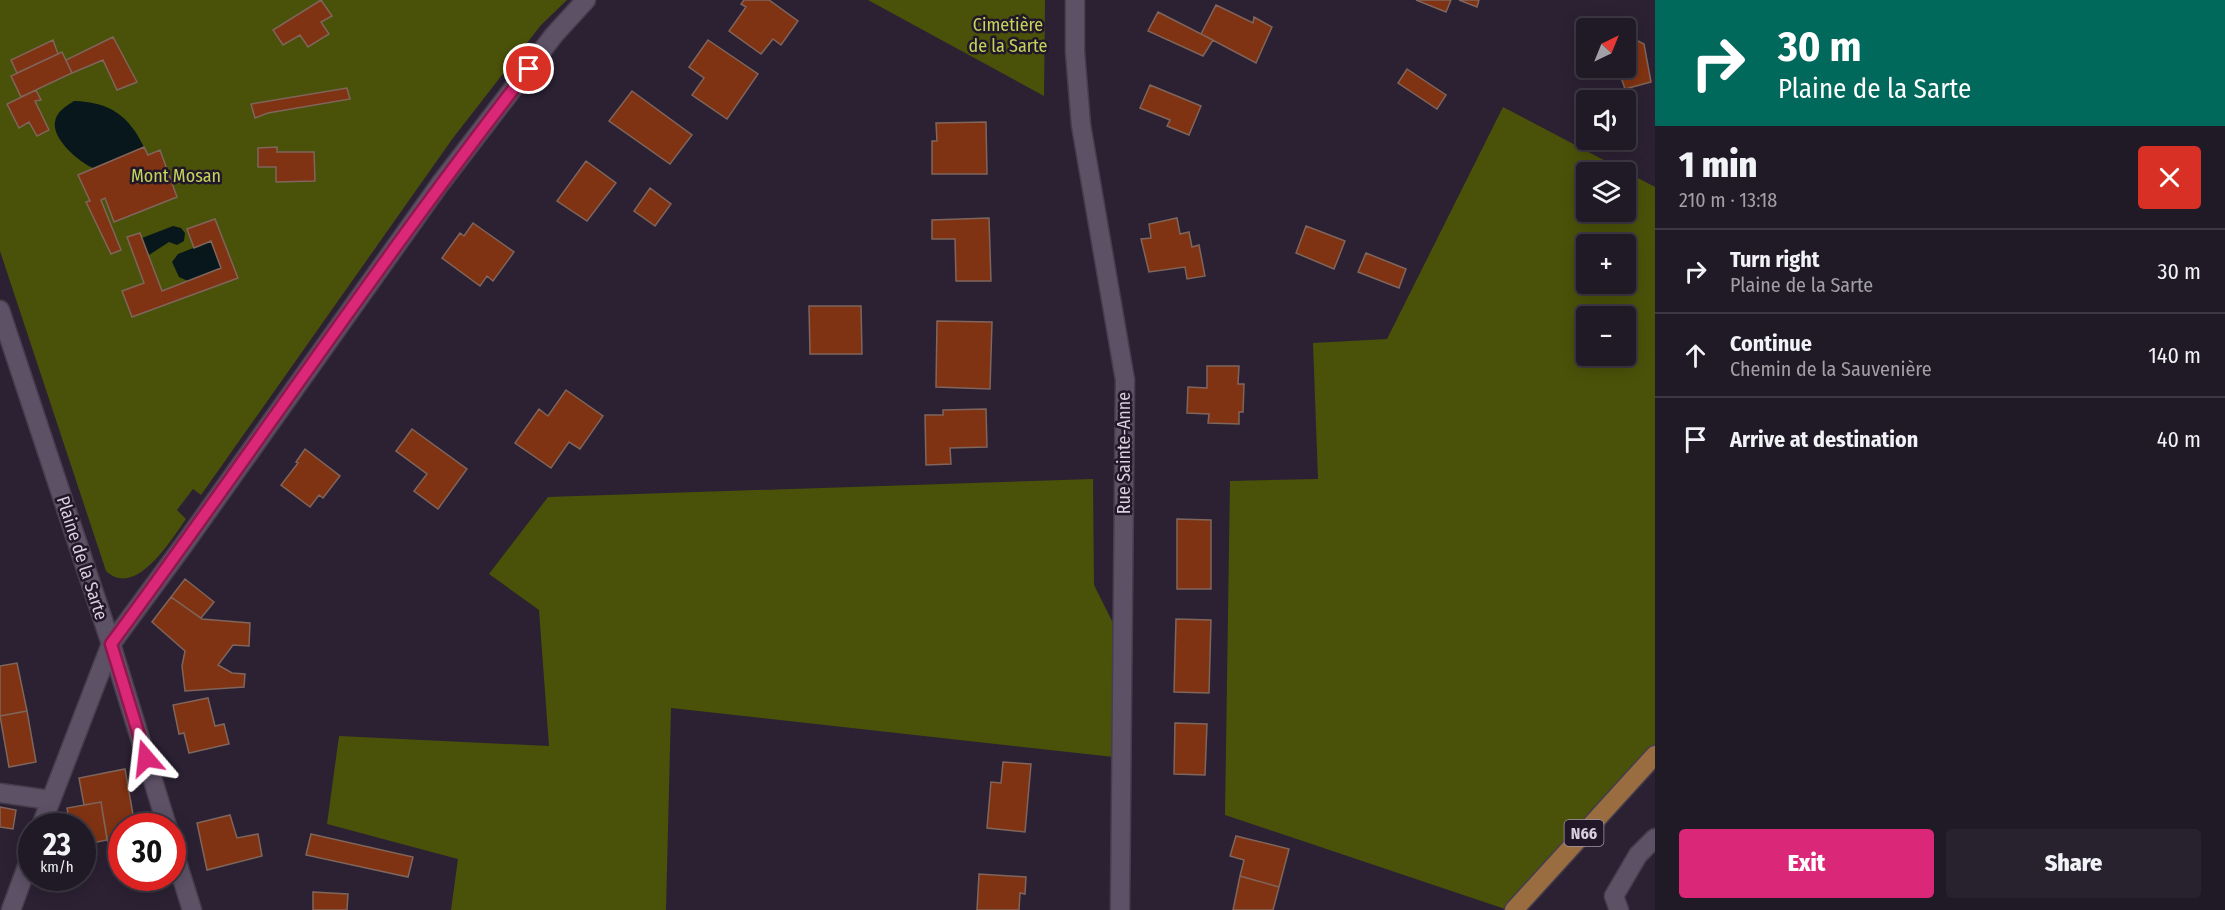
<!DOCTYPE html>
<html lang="en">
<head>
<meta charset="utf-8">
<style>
	:root { --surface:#201926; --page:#28222e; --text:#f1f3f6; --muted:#a2a0a7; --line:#3d3843; --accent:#db2777 }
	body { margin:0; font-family:"Fira Sans Condensed",sans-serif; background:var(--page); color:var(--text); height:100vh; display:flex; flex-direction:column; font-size:22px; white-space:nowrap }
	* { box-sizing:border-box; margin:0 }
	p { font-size:20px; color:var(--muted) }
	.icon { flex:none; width:33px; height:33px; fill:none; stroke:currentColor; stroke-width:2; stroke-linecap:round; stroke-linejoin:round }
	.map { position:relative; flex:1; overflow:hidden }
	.sheet { display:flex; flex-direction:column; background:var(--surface); width:570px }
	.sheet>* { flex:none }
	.hud { background:#00695c; color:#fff; overflow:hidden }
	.needle { width:39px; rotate:43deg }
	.tools { position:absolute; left:1576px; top:18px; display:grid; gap:12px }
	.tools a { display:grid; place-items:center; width:60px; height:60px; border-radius:6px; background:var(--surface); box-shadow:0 3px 15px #0003,0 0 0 2px var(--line); font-size:30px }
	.speed { position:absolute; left:18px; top:813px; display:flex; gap:12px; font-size:30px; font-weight:700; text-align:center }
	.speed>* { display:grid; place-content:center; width:78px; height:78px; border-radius:50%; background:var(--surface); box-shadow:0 3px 15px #0003,0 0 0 2px var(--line); line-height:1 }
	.speed small { font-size:15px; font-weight:400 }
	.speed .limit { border:9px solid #d22; background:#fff; color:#111 }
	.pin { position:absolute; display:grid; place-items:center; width:51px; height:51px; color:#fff; margin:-26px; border:3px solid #fff; border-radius:50%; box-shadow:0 2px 6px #0007 }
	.me { position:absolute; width:66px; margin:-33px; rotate:343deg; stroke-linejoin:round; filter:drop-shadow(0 0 4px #0008) }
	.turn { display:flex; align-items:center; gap:21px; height:126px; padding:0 24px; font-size:27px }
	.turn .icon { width:78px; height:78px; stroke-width:2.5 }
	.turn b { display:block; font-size:42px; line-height:51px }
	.round { display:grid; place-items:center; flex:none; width:63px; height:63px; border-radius:6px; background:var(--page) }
	.headline { display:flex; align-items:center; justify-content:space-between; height:102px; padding:0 24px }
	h1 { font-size:36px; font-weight:800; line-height:45px }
	.button { display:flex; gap:12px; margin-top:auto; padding:12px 24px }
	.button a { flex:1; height:69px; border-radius:6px; background:var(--accent); color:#fff; font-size:24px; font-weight:800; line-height:69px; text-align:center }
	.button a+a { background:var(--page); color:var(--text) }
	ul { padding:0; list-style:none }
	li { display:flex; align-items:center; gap:18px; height:84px; padding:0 24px; border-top:2px solid var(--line) }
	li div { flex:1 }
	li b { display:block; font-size:22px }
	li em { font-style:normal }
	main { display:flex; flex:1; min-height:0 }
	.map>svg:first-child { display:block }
</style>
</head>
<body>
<main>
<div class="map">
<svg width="1655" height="910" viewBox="0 0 1655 910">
	<rect width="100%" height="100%" fill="#2b2133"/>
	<path fill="#4a5209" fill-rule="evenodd" d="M0,0H567L541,25L453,138L201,495L193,489L177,510L186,519C171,540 136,599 106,571L0,251Z
		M868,0H1045L1044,96Z
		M1503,107L1655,187V755L1508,910L1225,815L1230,481L1318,479L1313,343L1387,339ZM1587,172H1626V212H1587ZM1587,244H1626V284H1587ZM1587,316H1626V356H1587Z
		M1093,479L1094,585L1123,643V758L671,708L666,910H451L458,859L327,824L339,736L549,746L539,610L489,574L548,497Z"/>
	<path fill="#08171c" d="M74,101C110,102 129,116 144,147L93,168C79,162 52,139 55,122C56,112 66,106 74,101Z
		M173,226L181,228L185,233L184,241L177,245L169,242L149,255L142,238Z
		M211,241L221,268L188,281L179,277L172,262L178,254Z"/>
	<path fill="#803312" stroke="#7f655c" stroke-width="1.5" d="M321,0L332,16L321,22L329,34L308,47L300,35L283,45L273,30Z
		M744,0H769L798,21L781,45L773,39L761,54L729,31L746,7L741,4Z
		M1416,0H1451L1446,12Z
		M1459,0H1479L1477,7Z
		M1216,5L1253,23L1254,17L1272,27L1256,63L1201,34Z
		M1158,12L1213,40L1203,56L1148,31Z
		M1599,21L1614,28H1595Z
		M1626,35L1644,44L1651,82L1625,89L1618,68H1626Z
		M113,37L137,82L117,90L103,60L72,73L66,60Z
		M53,40L58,54L17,73L11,60Z
		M708,40L758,74L727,119L692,95L704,78L689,67Z
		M1587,44V61L1580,58Z
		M62,52L72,73L21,97L11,76Z
		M1407,69L1446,95L1437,109L1398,83Z
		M1150,85L1201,106L1189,135L1167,126L1170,120L1140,108Z
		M347,88L350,99L268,113L255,118L251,104Z
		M36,90L41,100L35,101L49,130L37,136L29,122L19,128L7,104Z
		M632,91L692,135L670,164L609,121Z
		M986,122L987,174H932V141H937L936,123Z
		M144,147L148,155L160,150L177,197L114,222L105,198L101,200L121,250L111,254L86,202L90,201L78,175Z
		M277,147V152H314L315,181L276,182V167H258V148Z
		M586,161L616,183L587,221L557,201Z
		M650,188L671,204L655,226L634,211Z
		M989,218L991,281H956L955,239H932V220Z
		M1177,218L1180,234L1189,232L1192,247L1199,245L1205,276L1187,279L1185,267L1149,272L1141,239L1151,238L1149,224Z
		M215,219L238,278L132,317L122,291L144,283L127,237L140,233L162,291L221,268L211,241L194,248L187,229Z
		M473,223L514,252L493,281L487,276L480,286L442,258L460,233L464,236Z
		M1306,226L1345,241L1334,269L1296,253Z
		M1366,253L1406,269L1399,288L1358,272Z
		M809,306H861L862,354H810Z
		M937,321L992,322L990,389L936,387Z
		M1207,366H1239L1238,384H1244L1243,412H1239V424L1208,423L1209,414L1187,413L1188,387L1207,388Z
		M566,390L603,416L580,449L569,442L551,468L515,443L539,409L548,416Z
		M986,409L987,447L950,448L951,464L926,465L925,415H943V410Z
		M412,429L467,469L438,509L414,491L427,474L396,451Z
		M305,449L340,476L323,498L319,495L310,507L281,485L298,463L296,462Z
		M1177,519L1211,520V589H1177Z
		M185,579L214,602L201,618L171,597Z
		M171,597L202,619L250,623L249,646L233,645L218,665L232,673L245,674L244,687L185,691L182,666L185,651L152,622Z
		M1176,619L1211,620L1209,693L1174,692Z
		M17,663L27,711L0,716V666Z
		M208,698L215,726L224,724L229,744L189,753L184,733L179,734L173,705Z
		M27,711L36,762L9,767L0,716Z
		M1175,723L1207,724L1205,775L1174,774Z
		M1003,762L1031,764L1025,832L987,828L991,782L1001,783Z
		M125,769L135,826H122V854L110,856L101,802L84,805L79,778Z
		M101,802L107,840L82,845V826H70L67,808Z
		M0,807L16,810L13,829L0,827Z
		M230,815L237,838L258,834L262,856L207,870L197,823Z
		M311,834L413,857L408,877L306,855Z
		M1236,836L1289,849L1279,887L1240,876L1244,860L1230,856Z
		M979,874L1026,877L1025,894L1020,893L1019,910H977Z
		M1240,876L1279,887L1273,910H1233Z
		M313,892L348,894L347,910H313Z"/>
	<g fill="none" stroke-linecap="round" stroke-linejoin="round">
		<defs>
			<path id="street" d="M1075,0V52L1081,125L1125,380L1120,910
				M0,310L111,644L167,826
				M0,793L50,800
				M41,826L111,644L183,546L440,184L554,35L586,0
				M172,846L192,910
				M11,910L32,853
				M1619,910L1614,896L1638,855L1655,838"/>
			<path id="primary" d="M1514,910L1655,755"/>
		</defs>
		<use href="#street" stroke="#463d4d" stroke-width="21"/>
		<use href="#primary" stroke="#463d4d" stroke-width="21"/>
		<use href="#street" stroke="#5d5166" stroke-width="18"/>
		<use href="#primary" stroke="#9a6d41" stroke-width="18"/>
	</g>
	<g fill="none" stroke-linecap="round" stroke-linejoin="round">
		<defs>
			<path id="route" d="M146,758L111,644C252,453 383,256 529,69"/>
		</defs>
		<use href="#route" stroke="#8e194d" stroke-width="15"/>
		<use href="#route" stroke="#db2777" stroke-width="10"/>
	</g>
	<g text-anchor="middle" stroke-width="5" stroke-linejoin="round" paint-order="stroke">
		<rect fill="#211729" stroke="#a098a7" stroke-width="1.5" x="1564.5" y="820" width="39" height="26" rx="4.5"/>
		<g font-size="16" font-weight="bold" fill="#d7d0dd">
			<text x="1584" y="839">N66</text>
		</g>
		<g font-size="18" fill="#c3d45c" stroke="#211729">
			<text x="1008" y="31">Cimetière<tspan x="1008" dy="21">de la Sarte</tspan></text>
			<text x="176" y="182">Mont Mosan</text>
		</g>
		<g font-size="18" fill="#d7d0dd" stroke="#211729">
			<text transform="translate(1124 453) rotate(-90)" y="6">Rue Sainte-Anne</text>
			<text transform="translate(82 558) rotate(72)" y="6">Plaine de la Sarte</text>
		</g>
	</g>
</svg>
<div class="tools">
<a><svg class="needle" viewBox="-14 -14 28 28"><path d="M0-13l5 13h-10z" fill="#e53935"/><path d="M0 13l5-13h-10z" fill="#a2a0a7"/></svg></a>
<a><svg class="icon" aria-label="sound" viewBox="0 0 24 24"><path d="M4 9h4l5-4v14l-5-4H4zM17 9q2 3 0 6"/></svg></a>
<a><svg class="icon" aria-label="layers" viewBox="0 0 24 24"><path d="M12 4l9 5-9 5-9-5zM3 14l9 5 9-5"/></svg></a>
<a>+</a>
<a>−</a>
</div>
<div class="speed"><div>23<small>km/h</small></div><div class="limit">30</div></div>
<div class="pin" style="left:529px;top:69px;background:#d93025"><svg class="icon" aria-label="arrive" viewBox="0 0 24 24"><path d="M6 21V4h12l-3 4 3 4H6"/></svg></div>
<svg class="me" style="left:146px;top:758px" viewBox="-20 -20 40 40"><path d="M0-17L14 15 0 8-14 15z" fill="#db2777" stroke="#fff" stroke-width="4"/></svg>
</div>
<section class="sheet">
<div class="hud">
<div class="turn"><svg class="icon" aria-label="right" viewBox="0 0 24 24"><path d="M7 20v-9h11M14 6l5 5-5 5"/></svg><div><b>30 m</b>Plaine de la Sarte</div></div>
</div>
<div class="headline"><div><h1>1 min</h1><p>210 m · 13:18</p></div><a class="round" style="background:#d93025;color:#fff"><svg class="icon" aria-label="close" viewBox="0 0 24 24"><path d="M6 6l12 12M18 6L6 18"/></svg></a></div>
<ul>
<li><svg class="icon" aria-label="right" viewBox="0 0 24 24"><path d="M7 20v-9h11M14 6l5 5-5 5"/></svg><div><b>Turn right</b><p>Plaine de la Sarte</p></div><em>30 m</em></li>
<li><svg class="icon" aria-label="ahead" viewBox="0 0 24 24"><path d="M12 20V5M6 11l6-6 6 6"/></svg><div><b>Continue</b><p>Chemin de la Sauvenière</p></div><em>140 m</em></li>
<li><svg class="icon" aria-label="arrive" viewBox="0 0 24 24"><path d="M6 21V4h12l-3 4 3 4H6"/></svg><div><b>Arrive at destination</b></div><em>40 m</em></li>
</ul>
<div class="button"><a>Exit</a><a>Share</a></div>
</section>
</main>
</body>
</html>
